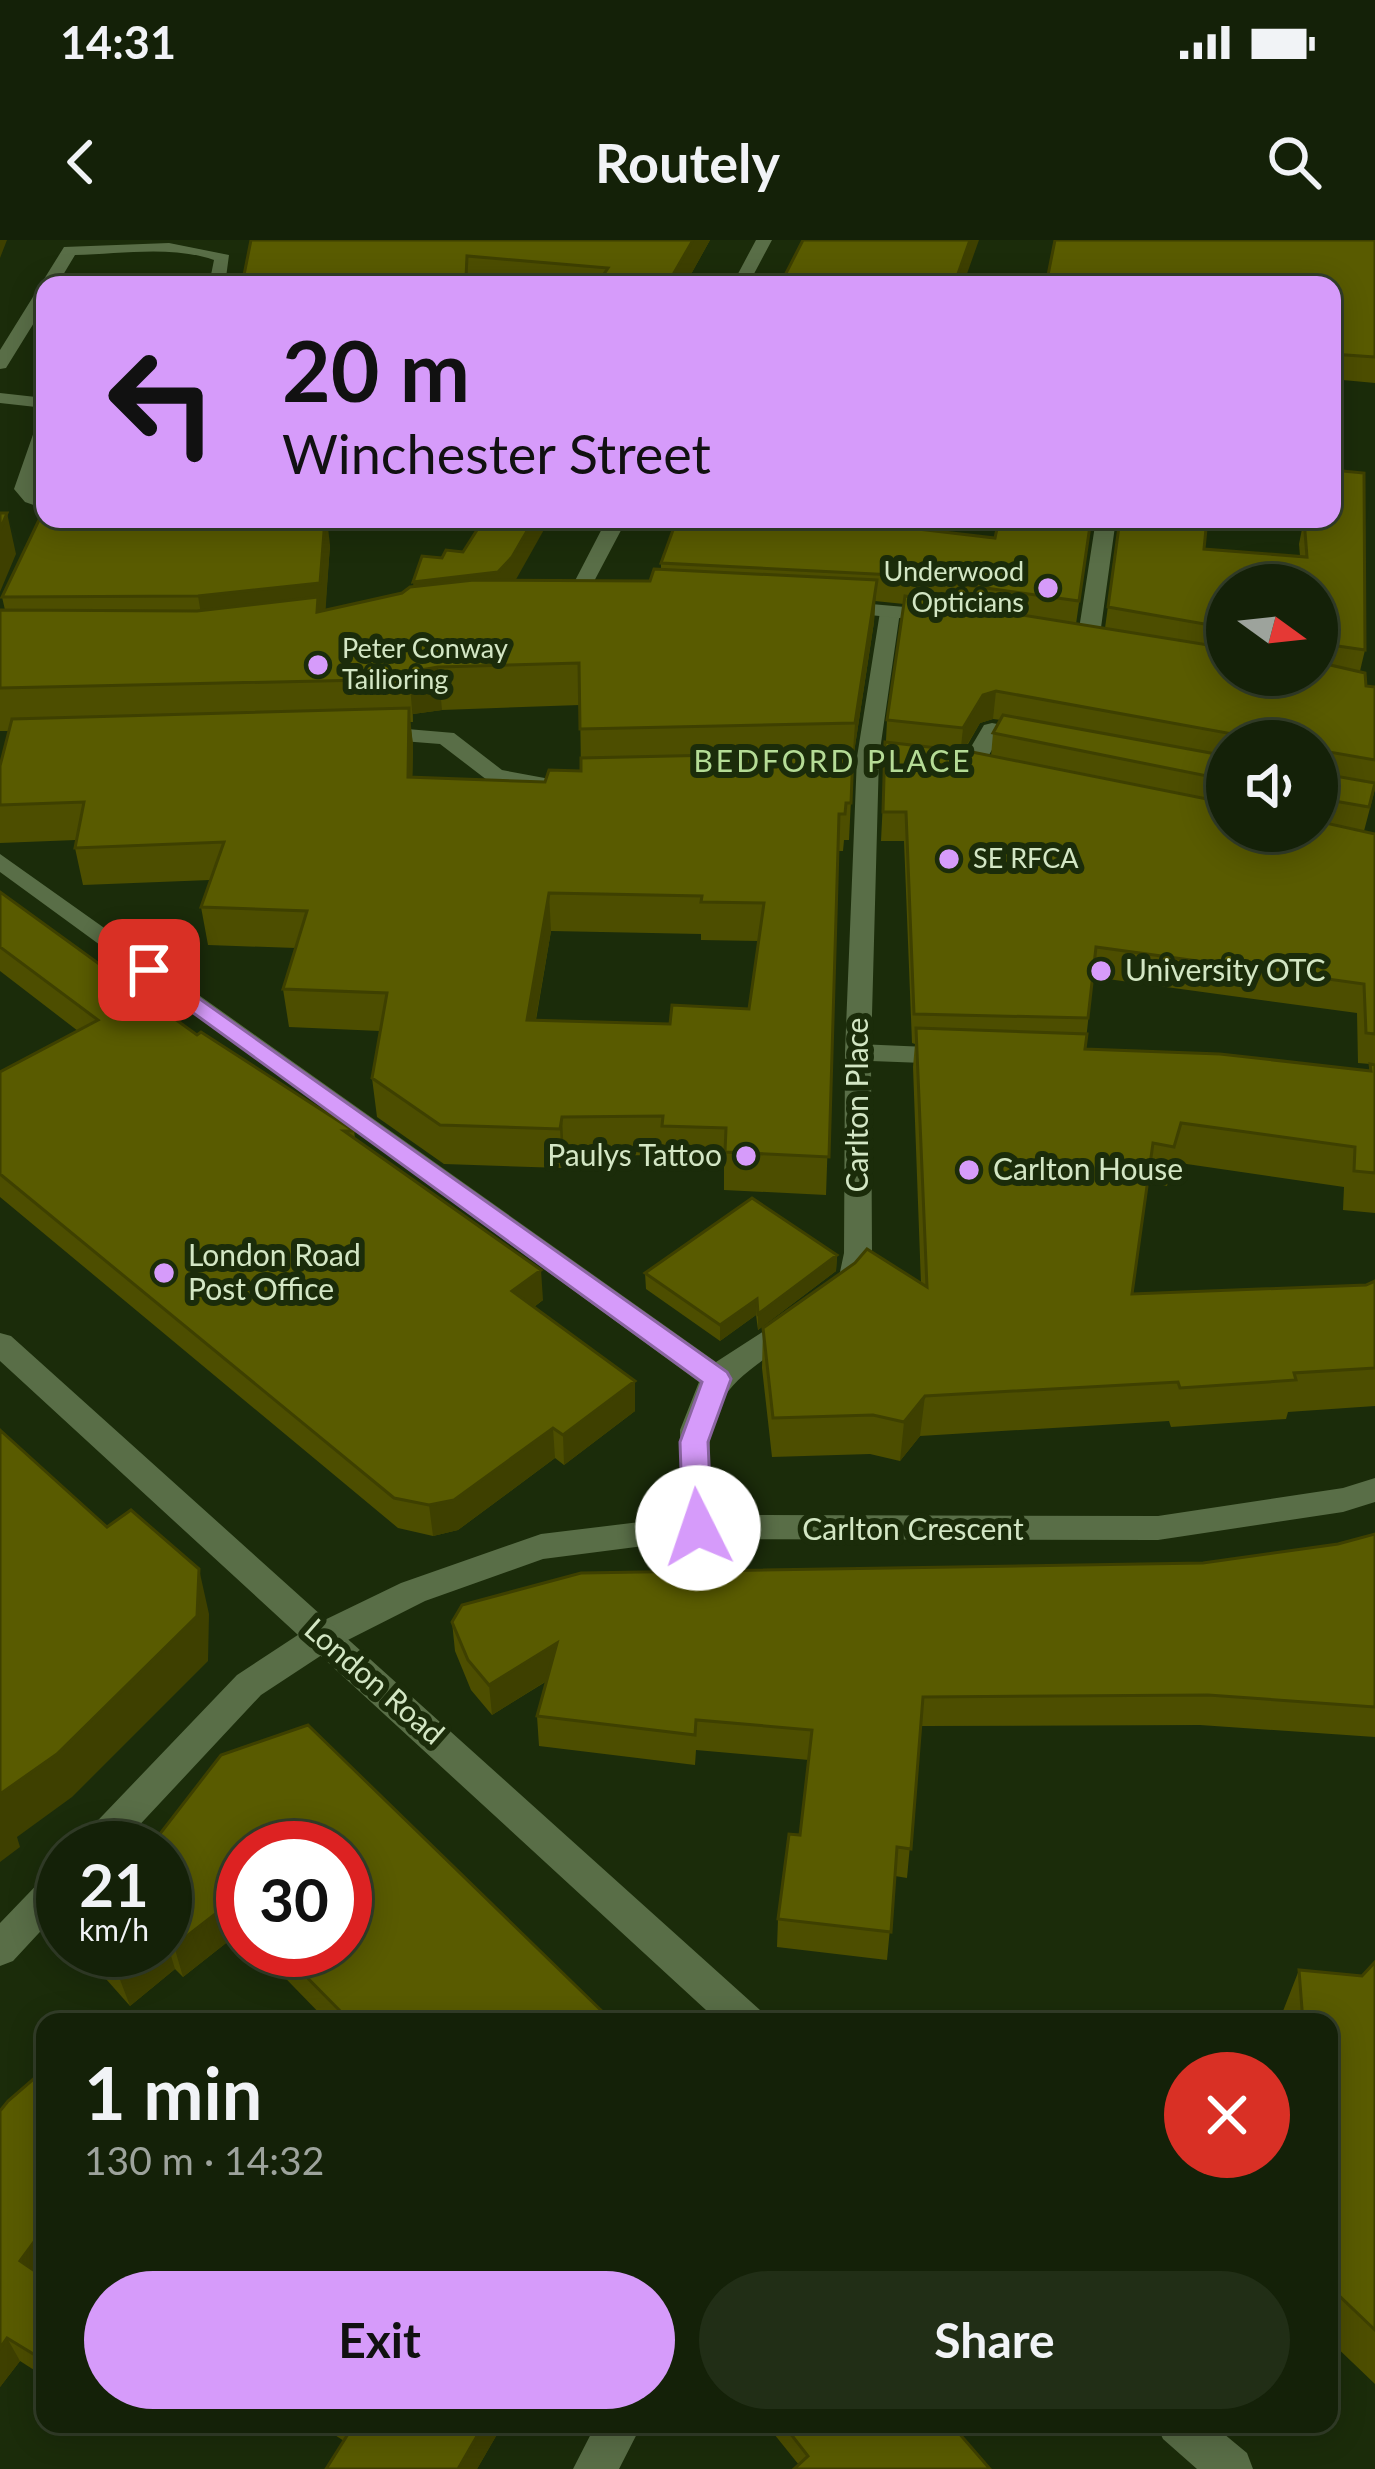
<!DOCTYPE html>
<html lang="en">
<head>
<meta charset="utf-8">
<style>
	:root { --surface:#142108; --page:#212e16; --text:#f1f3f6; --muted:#9da39c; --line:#333e29; --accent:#d69bfa }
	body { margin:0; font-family:Lato,sans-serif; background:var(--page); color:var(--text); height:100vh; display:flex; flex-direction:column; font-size:45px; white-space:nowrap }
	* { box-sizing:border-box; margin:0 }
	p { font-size:39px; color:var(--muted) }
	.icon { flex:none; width:66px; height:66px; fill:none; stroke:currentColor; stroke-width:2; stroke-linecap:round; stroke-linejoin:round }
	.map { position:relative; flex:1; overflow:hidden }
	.details { position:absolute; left:36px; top:1773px; width:1302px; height:420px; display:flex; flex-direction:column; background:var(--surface); border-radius:24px; box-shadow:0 6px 30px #0003,0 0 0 3px var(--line) }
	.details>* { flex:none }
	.top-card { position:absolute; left:36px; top:36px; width:1305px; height:252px; border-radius:24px; box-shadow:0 6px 30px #0003,0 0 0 3px var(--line); background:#d69bfa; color:#111; overflow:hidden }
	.needle { width:78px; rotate:105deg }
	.fabs { position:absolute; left:1206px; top:324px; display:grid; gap:24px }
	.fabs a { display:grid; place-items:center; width:132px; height:132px; border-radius:50%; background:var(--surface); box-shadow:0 6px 30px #0003,0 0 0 3px var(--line); font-size:60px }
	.speed { position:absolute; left:36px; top:1581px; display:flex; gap:24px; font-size:60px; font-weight:700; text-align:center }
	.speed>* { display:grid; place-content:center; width:156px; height:156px; border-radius:50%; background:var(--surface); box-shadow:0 6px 30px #0003,0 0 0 3px var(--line); line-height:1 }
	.speed small { font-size:30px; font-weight:400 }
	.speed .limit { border:18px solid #d22; background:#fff; color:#111 }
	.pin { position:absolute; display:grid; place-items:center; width:102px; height:102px; color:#fff; margin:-51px; border-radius:24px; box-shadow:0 6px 18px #0006 }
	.me { position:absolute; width:132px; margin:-66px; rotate:356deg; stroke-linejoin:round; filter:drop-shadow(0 0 9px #0008) }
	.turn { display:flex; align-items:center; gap:42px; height:252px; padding:0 48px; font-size:54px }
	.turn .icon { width:156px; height:156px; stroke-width:2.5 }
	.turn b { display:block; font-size:84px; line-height:102px }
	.round { display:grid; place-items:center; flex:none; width:126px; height:126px; border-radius:63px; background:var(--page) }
	.headline { display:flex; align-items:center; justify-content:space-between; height:204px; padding:0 48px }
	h1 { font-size:72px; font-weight:700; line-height:90px }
	.cta { display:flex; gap:24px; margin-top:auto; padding:24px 48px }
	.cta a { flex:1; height:138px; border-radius:72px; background:var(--accent); color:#111; font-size:48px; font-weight:700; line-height:138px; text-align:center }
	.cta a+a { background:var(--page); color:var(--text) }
	.status { display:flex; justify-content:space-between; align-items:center; height:84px; padding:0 60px; background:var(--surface); direction:ltr }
	.status svg { height:33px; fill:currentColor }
	header { display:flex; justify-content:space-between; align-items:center; height:156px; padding:0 48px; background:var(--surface); font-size:54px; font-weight:700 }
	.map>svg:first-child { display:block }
</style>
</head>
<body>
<div class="status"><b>14:31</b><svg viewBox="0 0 49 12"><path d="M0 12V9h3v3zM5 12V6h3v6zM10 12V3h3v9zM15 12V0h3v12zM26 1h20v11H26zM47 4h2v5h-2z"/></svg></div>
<header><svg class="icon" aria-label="back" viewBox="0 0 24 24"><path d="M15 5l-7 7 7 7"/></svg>Routely<svg class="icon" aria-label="search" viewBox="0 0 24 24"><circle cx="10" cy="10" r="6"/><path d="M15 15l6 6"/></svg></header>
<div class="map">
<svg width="1375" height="2229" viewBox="0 0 1375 2229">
	<rect width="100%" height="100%" fill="#1b2c0a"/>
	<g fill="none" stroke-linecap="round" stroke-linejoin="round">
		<path fill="#596e47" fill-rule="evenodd" d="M890,366L900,372L879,517L871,812L858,820L845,812L857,517L880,372Z"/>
		<path fill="#596e47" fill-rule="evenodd" d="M756,0H772L748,45H732Z
			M169,3L229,15L225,45H209L214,20C171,5 120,14 75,15L57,45H45V65L6,128L0,129V110L64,7Z
			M0,153L45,158V168L0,163Z
			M45,181V214L34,248L45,256V269L25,262L14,249L36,186Z
			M607,279H627L582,364H568L565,360Z
			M1096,279H1116L1099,402L1088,408L1077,402Z
			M837,361L939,370L949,376L939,382L830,371V363Z
			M992,483L1039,492L1042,497L1031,504L999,498L983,525L994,527V537L961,534L958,529L984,485Z
			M372,486L454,493L502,530L550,539L553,544L542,551L487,540L440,504L364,498V488Z
			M0,614L716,1122L787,1076H807L812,1083L807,1090C715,1151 701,1159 713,1275L1158,1276L1343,1248L1375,1238V1262L1343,1272L1158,1300L698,1299L543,1319L425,1361L334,1407L261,1455L118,1608H77L82,1597L237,1435L310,1387L401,1343L541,1294L681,1277L680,1190L699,1142L0,632Z
			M858,804L950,808L963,816L950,824L871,821L872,1013C868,1035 860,1058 836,1065L821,1055L840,1032L844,1013L845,812Z
			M63,1626V1667L13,1721L0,1726V1683L50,1631Z
			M596,2184H642L619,2229H573Z"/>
		<path fill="#596e47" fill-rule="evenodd" d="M0,1093L11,1096L760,1770L765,1782H719L0,1121Z
			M1156,2184H1212L1247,2213L1253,2229H1197L1163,2199Z"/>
	</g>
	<path fill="#4d4e00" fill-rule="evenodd" d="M251,0H710L685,45H242Z
		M1375,0V143L1332,139V45Z
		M1091,279L1076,384L1105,388L1120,279L1204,309L1300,316L1299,304L1304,279L1365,410L1360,431L1366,446L1375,447V549L1364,591L1375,594V973L1343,970L1344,947L1173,922L1167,946L1147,942L1132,1054L1366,1045L1375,1041V1166L1288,1172L1286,1179L1171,1187L1169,1181L920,1196L900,1221L870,1214L772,1217L762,1128L763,1088L921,1044L913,827L915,804L912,803L904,601H881L887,480L904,364L875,361L874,382L853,519L849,600H844L843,611H838L826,955L724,950V926L662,925V915L564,916L562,928L444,924L377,877L372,838L380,791L289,787L283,749L296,708L208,705L201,667L210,640L83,645L75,608L76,600L0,603V526L9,491H0V370H5L2,357L330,305L325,370L515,340L650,341L661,329V323L995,298ZM1227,345H1317V435H1227ZM580,465L581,531L545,542L412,537L413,505L410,482H413V474L442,470ZM993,479L1001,480L993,493L991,516L964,511L980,483ZM1227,501H1317V591H1227ZM551,691L701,694V700L759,701L749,769L670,784L536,780ZM1093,737L1357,773L1358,823L1370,824L1369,831L1085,809Z
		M0,652L197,795L354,891L355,898L543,1060L534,1067L635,1171L564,1225L555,1218L458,1290L433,1296L398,1288L0,957V832L78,791L0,731Z
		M837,1015L836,1031L758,1090L756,1075L720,1101L646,1049L645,1033Z
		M1375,1294V1497L1200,1485L921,1486L907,1638L895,1636L887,1720L777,1707L778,1679L800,1595L809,1520L696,1510L695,1525L539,1506L537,1476L547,1441L492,1475L471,1450L455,1411L452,1382L1203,1323L1338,1304Z
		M308,1485L613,1782H328L258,1710H345V1608H243V1695L240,1692L183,1737L175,1729L130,1766L90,1721L86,1710H165V1608H149L221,1515Z
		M1375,1722V2144L1329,2100V1782H1284L1283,1771L1299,1730L1362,1736Z
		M8,1861L40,2034L45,2038V2137L20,2121L0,2147Z
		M318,2184H503L477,2229L344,2201Z
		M766,2184H951L799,2225Z"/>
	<path fill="#3e4000" d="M0,0H7L0,18Z
		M693,0H710L685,45H667Z
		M970,0H979L963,45H954Z
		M7,273L16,314L0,352V290Z
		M325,279H327L330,305L325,378L204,392L198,356Z
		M534,279H550L514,343L415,368L413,342Z
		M877,340L874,382L852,526L855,483Z
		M438,427L442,470L413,474V482L409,432Z
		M996,451L993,479L980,483L960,516L963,488L983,455Z
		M409,468L413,505L412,574L408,537Z
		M549,653L551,691L529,818L527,780Z
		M562,877L564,916L562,928L560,889Z
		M837,1015L836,1031L758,1090V1074Z
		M541,1030L543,1060L514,1082L512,1051Z
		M757,1059L756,1075L720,1101V1085Z
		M635,1141V1171L564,1225L563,1195Z
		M925,1156L920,1196L900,1221L904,1182Z
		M553,1188L555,1218L458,1290L433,1296L429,1265Z
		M199,1329L209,1374L208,1421L72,1557L17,1597L20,1607L0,1622V1554Z
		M557,1403L559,1433L492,1475L489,1445Z
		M232,1661L240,1692L183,1737L174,1706Z
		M166,1699L175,1729L130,1766L119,1737L152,1710H165Z
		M45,1987V2028L32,2045L20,2021Z
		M7,2098L20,2121L0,2147V2108Z
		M484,2184H503L477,2229H458Z"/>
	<path fill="#595b00" stroke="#3e4000" stroke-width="3" fill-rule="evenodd" d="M251,0H693L667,45H604L605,44L598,43L608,28L467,16L466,38H459V45H242Z
		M803,0H970L954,45H780Z
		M1055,0H1375V117L1332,114V45H1046Z
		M1332,230L1364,233L1365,410L1317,403V345H1227V388L1108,367L1120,279H1207L1204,309L1307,317L1304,279H1332Z
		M0,273H7L0,290Z
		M62,279H325L320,343L198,356L2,357L39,280Z
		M484,279H534L512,317L498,332L413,342L422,316L442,318L446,310L463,312Z
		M677,279H833L995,298L999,279H1091L1079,361L894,335L661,323Z
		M654,329L877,340L855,483L580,489L579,423L438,427L409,432V439L0,448V370L197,371L318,357L317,372L402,353L410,347L474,340L650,341Z
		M905,356L1227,408V435H1317V422L1365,433L1366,446L1375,447V520L1324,511L1319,516L1323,534L1375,543L1369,567L1317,558V501H1237L1233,494L996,451L983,455L963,488L887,480Z
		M409,468L408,537L545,542L549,530L581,531V518L853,512L851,563H846L845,574H839L829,917L725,912L726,888L662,886L663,876L562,877L560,889L440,885L372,838L387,753L283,749L307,671L201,667L224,602L75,608L84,562L0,565V526L12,479ZM549,653L702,656L701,662L764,663L749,769L672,765L670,784L527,780Z
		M1003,475L1227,516V540L993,493Z
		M885,502L972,512L1227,563V591H1317V581L1375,594V794L1366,793L1364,744L1096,707L1088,778L914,774L906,572H883Z
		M0,652L197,795L201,792L354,891H344L541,1030L512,1051L635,1141L563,1195L553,1188L454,1260L429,1265L394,1258L0,934V832L98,780L0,707Z
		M916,788L1087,794L1085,809L1220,814L1371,831L1370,824L1375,825V933L1354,931L1355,907L1181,883L1174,907L1153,903L1132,1054L1366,1045L1375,1041V1128L1294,1133L1296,1140L1180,1148L1178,1142L925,1156L904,1182L873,1175L773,1178L763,1088L855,1023L867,1009L927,1047Z
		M752,958L837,1015L758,1074L757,1059L720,1085L645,1033Z
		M0,1190L107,1287L131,1270L199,1329L197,1376L57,1514L0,1554Z
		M1375,1294V1467L1208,1455L923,1457L911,1609L897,1607L891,1692L778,1679L789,1594L800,1595L812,1490L696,1480L695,1495L537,1476L557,1403L489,1445L468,1420L452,1382L462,1365L581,1333L1203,1323L1338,1304Z
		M308,1485L613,1782H351L280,1710H345V1608H243V1673L232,1661L174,1706L165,1700V1608H149L221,1515Z
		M96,1710H152L119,1737Z
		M1375,1722V2090L1329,2046V1782H1303L1299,1730L1362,1736Z
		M45,1829V1987L20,2021L45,2038V2121L7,2098L0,2108V1871L8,1861Z
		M349,2184H484L458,2229H326L353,2186Z
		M783,2184H951L990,2229H794L808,2216Z"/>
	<path fill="#d69bfa" stroke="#8b65a2" stroke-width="3" d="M149,723L727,1132L731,1139L708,1202L712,1288L708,1296H687L683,1288L680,1202L702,1142L141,735V725Z"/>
	<g fill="#d69bfa" stroke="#1b2c0a" stroke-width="4.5">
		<circle cx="1048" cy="348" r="12"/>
		<circle cx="318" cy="425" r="12"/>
		<circle cx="949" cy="619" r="12"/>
		<circle cx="1101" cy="731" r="12"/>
		<circle cx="746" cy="916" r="12"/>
		<circle cx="969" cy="930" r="12"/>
		<circle cx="164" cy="1033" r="12"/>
	</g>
	<g text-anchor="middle" stroke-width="12" stroke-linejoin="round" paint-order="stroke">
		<g font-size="27" fill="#d3e6c4" stroke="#1b2c0a" text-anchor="start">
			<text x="1024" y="341" text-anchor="end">Underwood<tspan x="1024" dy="31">Opticians</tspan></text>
			<text x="342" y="418">Peter Conway<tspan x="342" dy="31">Tailioring</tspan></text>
			<text x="973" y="628">SE RFCA</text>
		</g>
		<g font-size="30" letter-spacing="3" fill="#b5dc96" stroke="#1b2c0a">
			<text x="833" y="532">BEDFORD PLACE</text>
		</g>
		<g font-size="30" fill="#d3e6c4" stroke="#1b2c0a" text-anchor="start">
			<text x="1125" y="741">University OTC</text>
			<text x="722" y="926" text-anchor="end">Paulys Tattoo</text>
			<text x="993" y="940">Carlton House</text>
			<text x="188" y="1026">London Road<tspan x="188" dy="34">Post Office</tspan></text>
		</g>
		<g font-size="30" fill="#d3e6c4" stroke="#1b2c0a">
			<text transform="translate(858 865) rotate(-90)" y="10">Carlton Place</text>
			<text x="913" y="1300">Carlton Crescent</text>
			<text transform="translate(374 1442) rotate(41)" y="10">London Road</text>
		</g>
	</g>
</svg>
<div class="fabs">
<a><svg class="needle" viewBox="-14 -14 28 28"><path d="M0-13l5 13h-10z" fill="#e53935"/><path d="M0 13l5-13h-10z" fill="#9da39c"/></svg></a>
<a><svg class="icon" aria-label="sound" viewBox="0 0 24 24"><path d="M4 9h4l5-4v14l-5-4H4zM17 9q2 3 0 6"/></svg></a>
</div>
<div class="speed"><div>21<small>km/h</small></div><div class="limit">30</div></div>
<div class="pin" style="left:149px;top:730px;background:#d93025"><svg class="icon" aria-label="arrive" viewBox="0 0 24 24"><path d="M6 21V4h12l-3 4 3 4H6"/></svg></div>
<svg class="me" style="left:698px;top:1288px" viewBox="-20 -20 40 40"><circle r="19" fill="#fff"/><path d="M0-13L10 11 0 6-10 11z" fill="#d69bfa"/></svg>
<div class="top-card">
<div class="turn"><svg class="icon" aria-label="left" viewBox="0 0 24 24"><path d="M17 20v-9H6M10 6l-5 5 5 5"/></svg><div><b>20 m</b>Winchester Street</div></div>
</div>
<section class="details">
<div class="headline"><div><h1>1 min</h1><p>130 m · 14:32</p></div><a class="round" style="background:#d93025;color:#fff"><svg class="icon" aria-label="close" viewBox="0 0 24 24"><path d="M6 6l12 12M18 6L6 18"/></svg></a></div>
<div class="cta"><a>Exit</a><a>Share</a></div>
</section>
</div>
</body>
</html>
